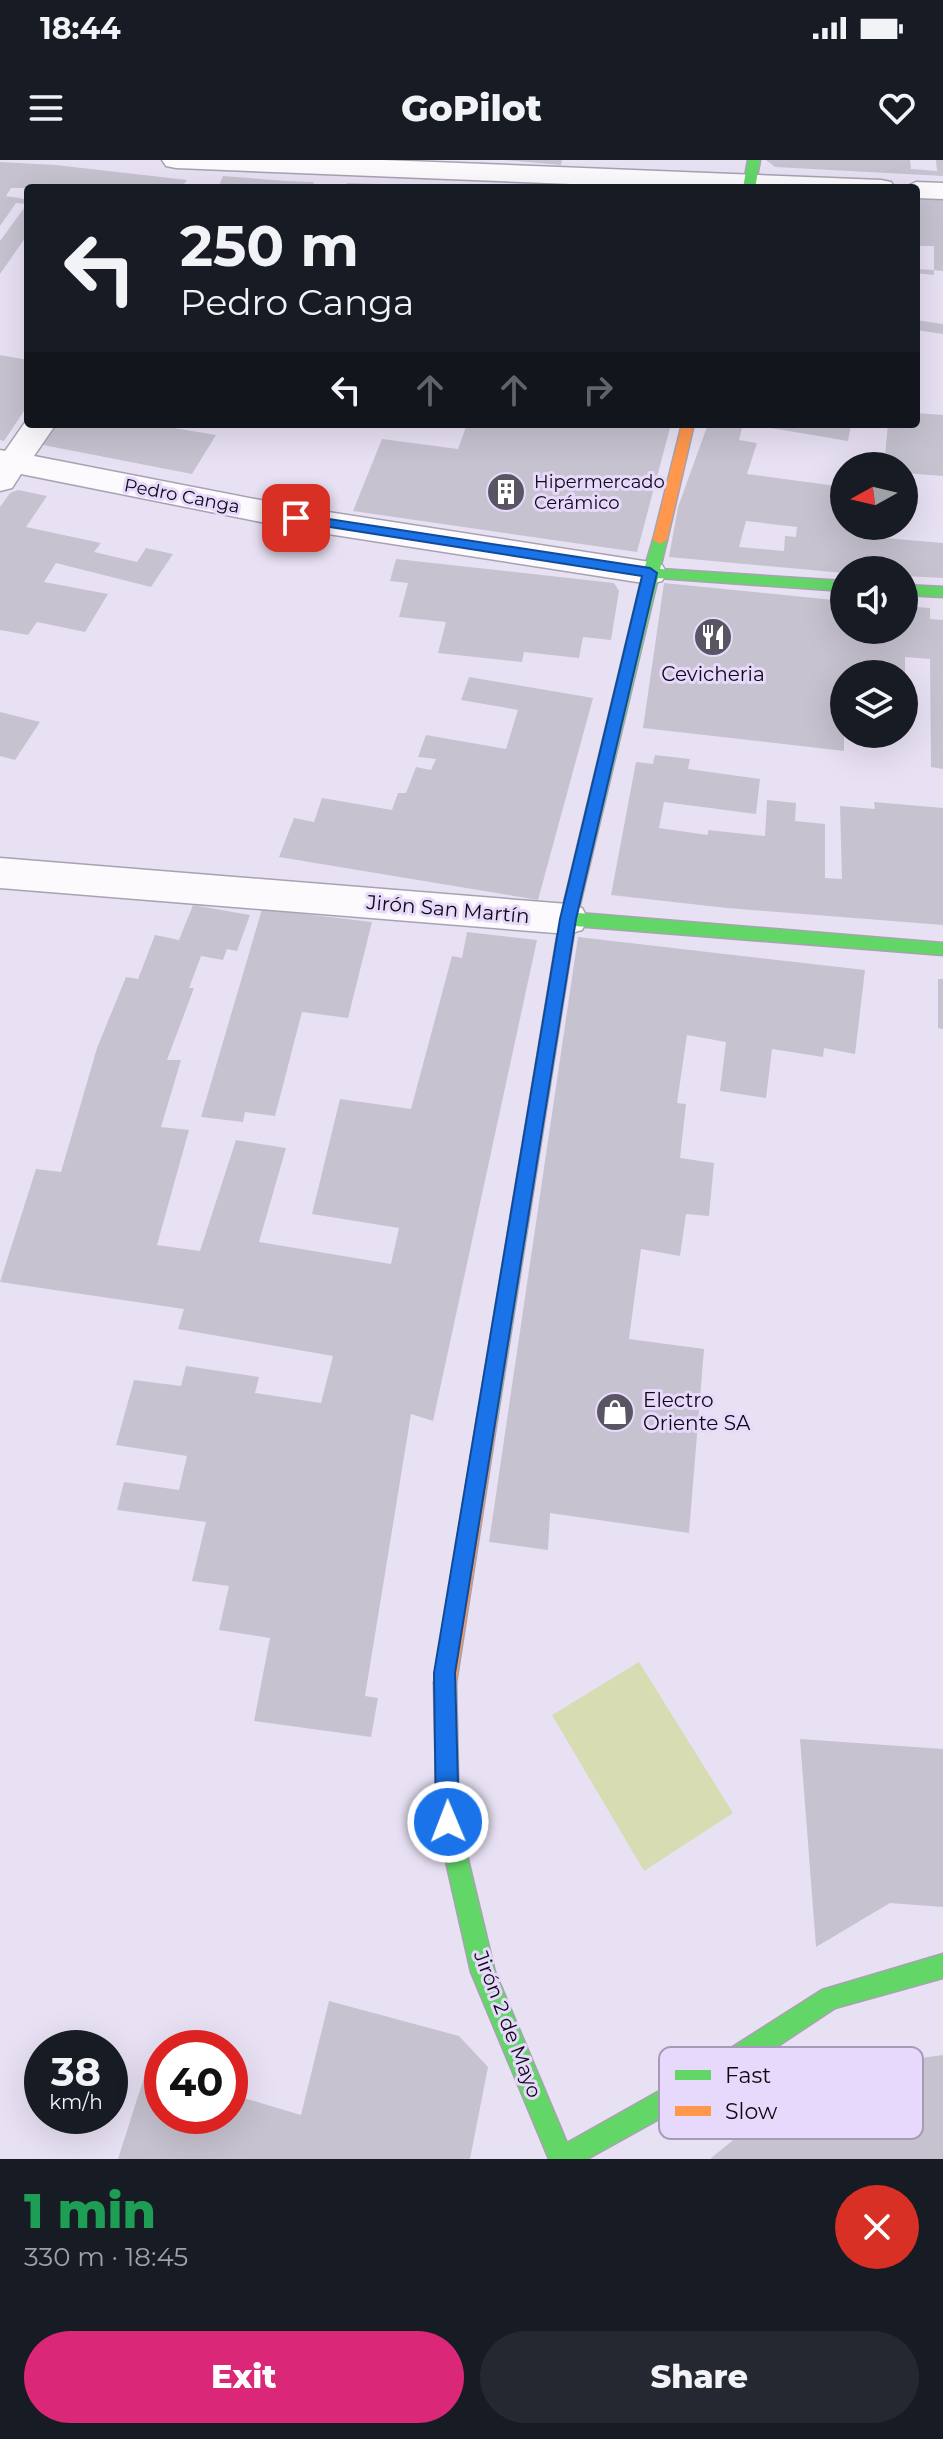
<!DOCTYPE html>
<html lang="en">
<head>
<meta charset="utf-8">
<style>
	:root { --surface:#171b24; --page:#242831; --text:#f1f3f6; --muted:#9ea1a6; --accent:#db2777 }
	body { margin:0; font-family:Montserrat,sans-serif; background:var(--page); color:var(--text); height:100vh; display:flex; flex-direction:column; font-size:30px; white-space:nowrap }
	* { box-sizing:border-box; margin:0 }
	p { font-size:26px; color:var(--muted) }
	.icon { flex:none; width:44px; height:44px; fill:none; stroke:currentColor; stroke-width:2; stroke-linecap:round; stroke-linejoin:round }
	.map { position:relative; height:1999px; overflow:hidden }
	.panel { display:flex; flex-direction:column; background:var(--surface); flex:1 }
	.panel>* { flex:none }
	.banner { position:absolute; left:24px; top:24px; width:896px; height:244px; border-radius:8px; box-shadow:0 8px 32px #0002; background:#171b24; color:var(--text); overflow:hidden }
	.needle { width:52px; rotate:262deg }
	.controls { position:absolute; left:830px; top:292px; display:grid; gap:16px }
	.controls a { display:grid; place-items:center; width:88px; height:88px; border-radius:50%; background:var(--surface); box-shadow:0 8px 32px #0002; font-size:40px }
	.speed { position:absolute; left:24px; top:1870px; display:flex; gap:16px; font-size:40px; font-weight:700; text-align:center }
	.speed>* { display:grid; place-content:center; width:104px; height:104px; border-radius:50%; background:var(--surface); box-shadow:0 8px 32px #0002; line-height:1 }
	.speed small { font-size:20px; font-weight:400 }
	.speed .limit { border:12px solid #d22; background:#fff; color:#111 }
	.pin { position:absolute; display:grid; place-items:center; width:68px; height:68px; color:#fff; margin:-34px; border-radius:16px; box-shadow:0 4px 12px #0006 }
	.me { position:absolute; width:88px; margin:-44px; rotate:359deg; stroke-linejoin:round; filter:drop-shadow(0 0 6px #0008) }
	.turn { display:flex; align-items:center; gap:28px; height:168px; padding:0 24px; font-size:36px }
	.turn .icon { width:104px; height:104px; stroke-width:2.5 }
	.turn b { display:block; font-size:56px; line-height:68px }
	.lanes { display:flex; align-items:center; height:76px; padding:0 24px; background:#0003; justify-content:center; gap:40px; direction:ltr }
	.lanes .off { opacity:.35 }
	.round { display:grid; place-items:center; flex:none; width:84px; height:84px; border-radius:42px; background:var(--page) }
	.head { display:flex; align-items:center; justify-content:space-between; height:136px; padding:0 24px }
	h1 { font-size:48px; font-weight:800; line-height:60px; color:#1e9e55 }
	.action { display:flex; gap:16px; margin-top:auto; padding:16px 24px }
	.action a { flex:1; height:92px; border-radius:48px; background:var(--accent); color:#fff; font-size:32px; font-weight:800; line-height:92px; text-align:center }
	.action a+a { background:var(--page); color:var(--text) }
	.status { display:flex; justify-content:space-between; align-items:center; height:56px; padding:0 40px; background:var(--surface); direction:ltr }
	.status svg { height:22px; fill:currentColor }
	header { display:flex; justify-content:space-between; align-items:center; height:104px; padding:0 24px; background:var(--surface); font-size:36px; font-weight:800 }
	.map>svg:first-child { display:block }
</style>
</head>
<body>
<div class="status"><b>18:44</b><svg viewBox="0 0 49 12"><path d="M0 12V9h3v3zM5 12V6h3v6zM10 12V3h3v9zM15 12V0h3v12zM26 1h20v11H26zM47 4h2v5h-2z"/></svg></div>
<header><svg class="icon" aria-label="menu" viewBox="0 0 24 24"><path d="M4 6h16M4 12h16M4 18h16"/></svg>GoPilot<svg class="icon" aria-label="heart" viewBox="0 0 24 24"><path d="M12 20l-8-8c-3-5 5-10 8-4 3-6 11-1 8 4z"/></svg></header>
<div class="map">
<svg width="943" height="1999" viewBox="0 0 943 1999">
	<rect width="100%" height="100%" fill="#e8e1f4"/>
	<path fill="#d8dcb3" d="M639,1502L733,1653L644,1711L552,1555Z"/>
	<path fill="#c7c2d0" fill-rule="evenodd" d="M504,0H562L561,5Z
		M766,0H910L911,9L937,11L936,0H943V16L775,7Z
		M0,2L56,5L187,20L181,28H11L6,36L25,39L28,33V74L0,114V81L27,44L16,43L0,66Z
		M223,16L286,21L314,22L313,28H218Z
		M347,23L414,25V28H347Z
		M916,38L943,39V111L934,110V115L916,113V109L934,110V86H916Z
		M916,160L943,164V174L916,170Z
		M0,195L28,200V245L4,281L0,280Z
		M916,253L943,255V316L904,313V306H884L888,264H916Z
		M57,264H176L174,268L216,275L192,314L43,285Z
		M467,264H671L637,392L353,351L382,279L458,289Z
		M708,264H743L739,280L757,283L747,314L844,327V366H885V378L943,383V418L904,416V410L844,413L669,397L678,347ZM746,361L797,367L796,377L785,376L784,391L739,387Z
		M747,264H851L848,281Z
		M18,330L47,336L26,367L101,383L94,392L137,402L146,388L173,394L151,427L56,403L44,422L108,434L85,472L37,462L28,475L0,470V347L10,333Z
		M396,399L614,423L619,431L611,480L583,477L579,498L524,492L522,502L438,493L446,462L399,457L408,423L390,421Z
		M664,423L844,441V470H904V446L930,448V459L943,460V609L931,607L930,499L905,497V514H844V591L643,568Z
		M469,517L593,538L538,740L279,697L294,658L314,662L322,638L392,650L398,633H406L416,607L431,610L436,599L418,597L426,575L506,589L518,550L461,540Z
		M0,552L40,562L15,600L0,596Z
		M655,595L690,599L688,609L760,619L756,654L664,642L659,668L708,675V670L765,676L767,640L796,643L795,661L825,664V718L842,719L840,646L875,649L874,642L943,648V765L727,748L611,735L636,602L653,604Z
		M193,745L250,755L237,791L227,789L223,800L201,796L189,828H194L167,900H181L161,967L189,970L157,1085L200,1091L236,980L286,988L259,1082L391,1104L399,1068L312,1054L340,939L411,949L452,796L462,798L467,772L537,780L433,1261L411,1254L365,1536L378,1538L371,1577L254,1561L270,1478L219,1470L229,1426L192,1421L206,1362L117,1350L124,1322L179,1330L187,1296L116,1285L134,1220L181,1226L186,1206L259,1217L255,1233L321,1243L333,1196L178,1169L184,1149L0,1122L36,1009L61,1012L97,888L126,817L138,819L155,775L179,780Z
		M262,749L372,762L348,858L302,852L275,956L245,952L243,962L201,957Z
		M578,777L865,810L855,894L824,888L823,897L772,889L766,938L720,931L726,882L687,875L677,943L686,944L680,998L714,1003L709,1056L686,1054L680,1096L641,1089L629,1179L704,1189L689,1373L550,1353L548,1390L489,1382Z
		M938,819H943V869L938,868Z
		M800,1579L943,1589V1747L890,1743L816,1787Z
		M329,1841L459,1876L488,1907L470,1999H118L147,1908L162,1913V1956H230V1934L301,1955Z
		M943,1895V1999H710L817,1912Z"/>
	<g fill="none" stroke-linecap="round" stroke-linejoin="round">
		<defs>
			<path id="street" d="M162,0H383L881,20L891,22L895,28H672L176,8L166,6Z
				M916,22L943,23V39L916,38V28H903Z
				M28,258V264H56L34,296L296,347L650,402L662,405L667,413L662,421L650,424L296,369L21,314L12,328L0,331V290L5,291Z
				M0,698L568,744L582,748L588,759L582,770L568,774L0,728Z"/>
			<path id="fast" d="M748,0H760L755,28H743Z
				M660,376L667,380L660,409L844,421V431L658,418L578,753L943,783V795L575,766L497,1259L494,1266L487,1268L480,1266L477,1259L560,759L643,413L653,380Z
				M904,425L943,427V437L904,435Z
				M445,1512L453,1515L456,1523L459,1662L495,1812L567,1983L695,1911L822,1830L943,1794V1818L835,1848L713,1929L587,1999H549L471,1812L437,1662L434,1523L437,1515Z"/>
			<path id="slow" d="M682,264H694L667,380L660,384L653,380Z
				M487,1250L494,1252L497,1259L456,1523L453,1531L445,1534L437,1531L434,1523L477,1259L480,1252Z"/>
		</defs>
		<use href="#street" stroke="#a7a2b0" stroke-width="3"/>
		<use href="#fast" stroke="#a7a2b0" stroke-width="3"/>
		<use href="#slow" stroke="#a7a2b0" stroke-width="3"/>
		<use href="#street" fill="#fcfafd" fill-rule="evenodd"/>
		<use href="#fast" fill="#63d668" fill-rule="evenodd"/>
		<use href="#slow" fill="#ff974d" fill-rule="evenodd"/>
	</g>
	<path fill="#1a73e8" stroke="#114b97" stroke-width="2" d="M296,354L650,408L657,413L576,759L455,1513L459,1662L456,1670L448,1674L440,1670L436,1662L434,1513L560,759L642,416L292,361L290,358Z"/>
	<defs>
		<symbol id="building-disc" viewBox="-11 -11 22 22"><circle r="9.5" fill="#5a5562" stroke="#e7d9fc"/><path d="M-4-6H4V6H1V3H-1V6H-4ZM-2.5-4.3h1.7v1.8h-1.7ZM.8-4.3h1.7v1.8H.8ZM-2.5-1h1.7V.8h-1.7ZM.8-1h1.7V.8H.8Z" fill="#fff"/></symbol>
		<symbol id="restaurant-disc" viewBox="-11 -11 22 22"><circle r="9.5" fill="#5a5562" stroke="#e7d9fc"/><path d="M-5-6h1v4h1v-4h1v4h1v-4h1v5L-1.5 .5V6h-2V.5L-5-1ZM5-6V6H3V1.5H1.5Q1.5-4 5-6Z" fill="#fff"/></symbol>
		<symbol id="shop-disc" viewBox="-11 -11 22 22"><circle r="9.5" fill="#5a5562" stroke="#e7d9fc"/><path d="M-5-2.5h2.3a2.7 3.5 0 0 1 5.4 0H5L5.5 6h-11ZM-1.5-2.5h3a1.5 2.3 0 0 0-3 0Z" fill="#fff"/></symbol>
	</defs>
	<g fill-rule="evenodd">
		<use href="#building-disc" x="484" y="310" width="44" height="44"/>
		<use href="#restaurant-disc" x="691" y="455" width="44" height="44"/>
		<use href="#shop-disc" x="593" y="1230" width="44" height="44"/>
	</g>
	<g text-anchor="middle" stroke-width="6" stroke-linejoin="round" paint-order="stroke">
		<g font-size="18" fill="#0e0914" stroke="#e7d9fc" text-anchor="start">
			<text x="534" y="328">Hipermercado<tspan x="534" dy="21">Cerámico</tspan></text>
		</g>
		<g font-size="18" fill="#0e0914" stroke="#e7d9fc">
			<text transform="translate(182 336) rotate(11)" y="6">Pedro Canga</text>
		</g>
		<g font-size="20" fill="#0e0914" stroke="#e7d9fc">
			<text x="713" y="521">Cevicheria</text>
			<text x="643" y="1247" text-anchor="start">Electro<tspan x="643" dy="23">Oriente SA</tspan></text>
		</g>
		<g font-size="20" fill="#0e0914" stroke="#e7d9fc">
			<text transform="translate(448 749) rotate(5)" y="7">Jirón San Martín</text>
			<text transform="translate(508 1864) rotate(69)" y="7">Jirón 2 de Mayo</text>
		</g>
	</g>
	<rect x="659" y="1887" width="264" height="92" rx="12" fill="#e7d9fc" stroke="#a69bb6" stroke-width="2"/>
	<rect x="675" y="1910" width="36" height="10" fill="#63d668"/>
	<rect x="675" y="1946" width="36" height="10" fill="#ff974d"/>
	<g font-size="22" fill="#0e0914">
		<text x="725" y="1923">Fast</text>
		<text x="725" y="1959">Slow</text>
	</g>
</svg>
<div class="controls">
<a><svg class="needle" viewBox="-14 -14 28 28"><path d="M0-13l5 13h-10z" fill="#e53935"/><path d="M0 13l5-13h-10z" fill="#9ea1a6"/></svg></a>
<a><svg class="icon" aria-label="sound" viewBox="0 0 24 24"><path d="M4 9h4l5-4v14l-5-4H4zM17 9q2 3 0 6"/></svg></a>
<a><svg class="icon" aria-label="layers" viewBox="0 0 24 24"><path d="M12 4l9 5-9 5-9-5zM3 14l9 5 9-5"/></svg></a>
</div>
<div class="speed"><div>38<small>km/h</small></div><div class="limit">40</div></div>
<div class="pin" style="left:296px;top:358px;background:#d93025"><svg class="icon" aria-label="arrive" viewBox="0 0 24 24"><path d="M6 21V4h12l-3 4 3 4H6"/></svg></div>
<svg class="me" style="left:448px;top:1662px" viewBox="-20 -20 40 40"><circle r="17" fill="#1a73e8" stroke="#fff" stroke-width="3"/><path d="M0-11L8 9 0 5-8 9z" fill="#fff"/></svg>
<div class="banner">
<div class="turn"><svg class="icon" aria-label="left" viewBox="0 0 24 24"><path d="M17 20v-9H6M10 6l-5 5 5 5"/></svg><div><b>250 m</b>Pedro Canga</div></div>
<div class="lanes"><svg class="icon" aria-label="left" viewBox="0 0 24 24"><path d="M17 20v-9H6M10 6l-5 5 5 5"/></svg><svg class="icon off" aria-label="ahead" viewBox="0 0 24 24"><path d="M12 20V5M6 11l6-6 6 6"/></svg><svg class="icon off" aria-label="ahead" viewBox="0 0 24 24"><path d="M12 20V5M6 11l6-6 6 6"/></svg><svg class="icon off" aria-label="right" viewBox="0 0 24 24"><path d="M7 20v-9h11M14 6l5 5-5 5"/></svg></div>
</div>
</div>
<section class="panel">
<div class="head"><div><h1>1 min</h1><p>330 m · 18:45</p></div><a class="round" style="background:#d93025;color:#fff"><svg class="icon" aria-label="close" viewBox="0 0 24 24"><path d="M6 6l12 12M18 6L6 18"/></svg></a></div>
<div class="action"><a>Exit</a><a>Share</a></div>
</section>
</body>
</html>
